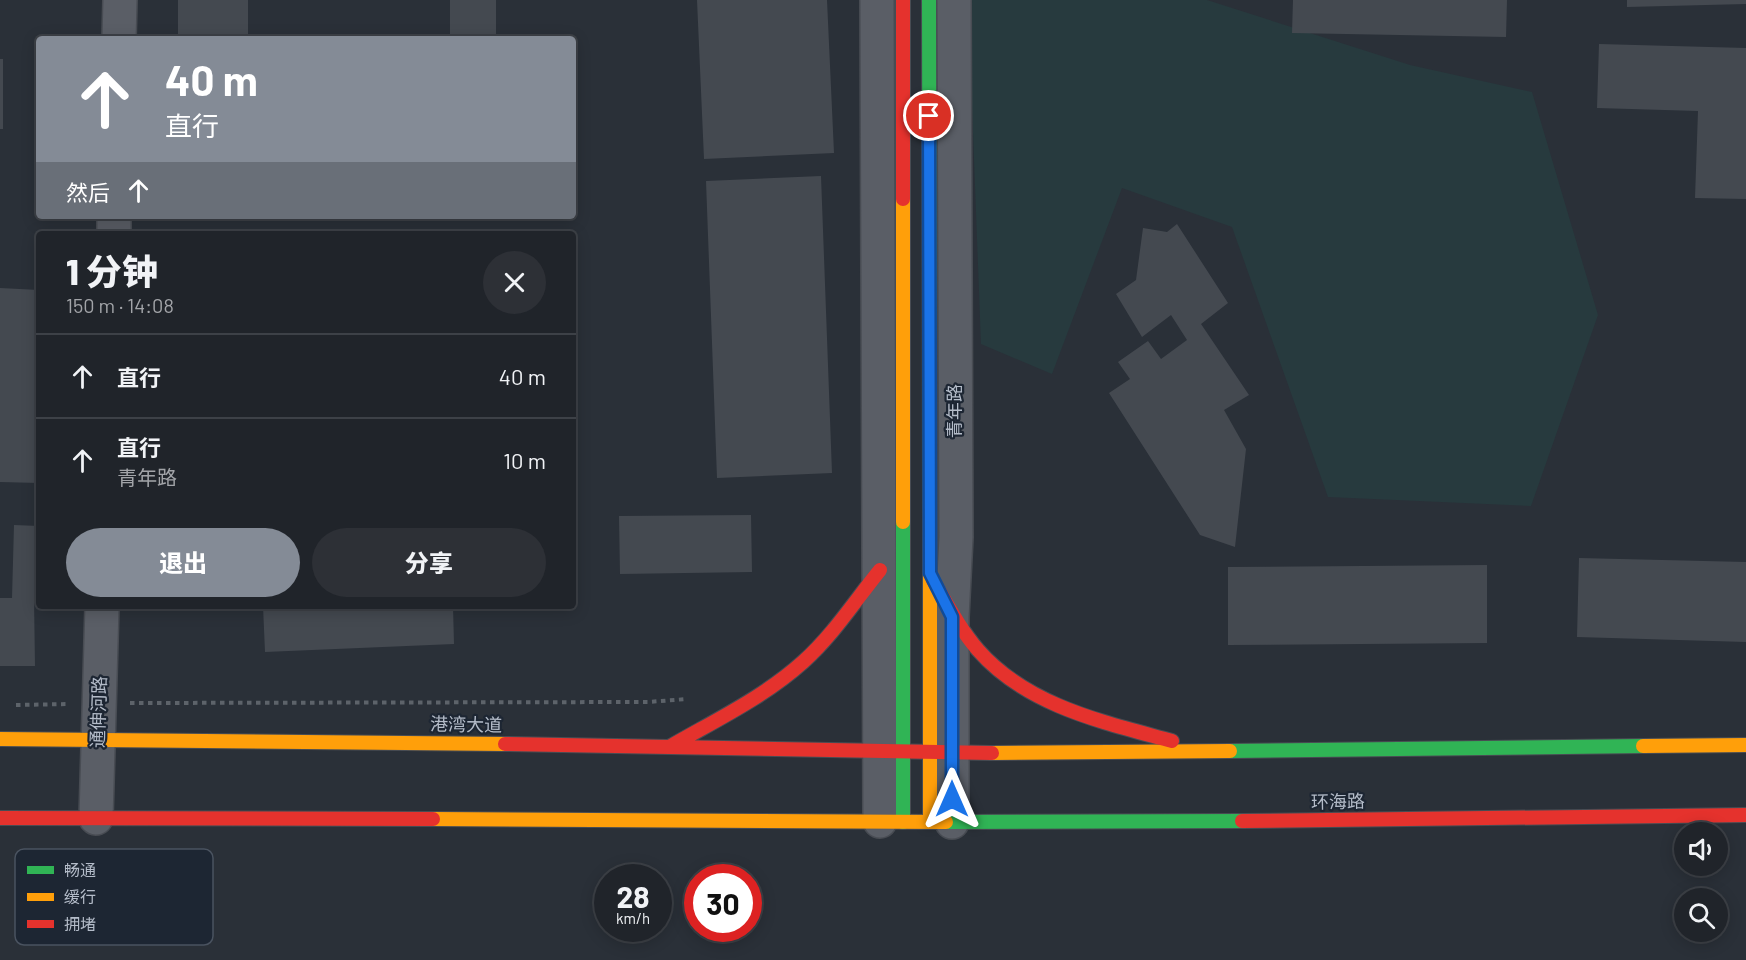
<!DOCTYPE html>
<html lang="zh">
<head>
<meta charset="utf-8">
<style>
	:root { --surface:#20242a; --page:#2d3036; --text:#f1f3f6; --muted:#a2a4a8; --line:#3d4147; --accent:#848b96 }
	body { margin:0; font-family:Barlow,"Noto Sans SC",sans-serif; background:var(--page); color:var(--text); height:100vh; display:flex; flex-direction:column; font-size:22px; white-space:nowrap }
	* { box-sizing:border-box; margin:0 }
	p { font-size:20px; color:var(--muted) }
	.icon { flex:none; width:33px; height:33px; fill:none; stroke:currentColor; stroke-width:2; stroke-linecap:round; stroke-linejoin:round }
	.map { position:relative; flex:1; overflow:hidden }
	.drawer { position:absolute; left:36px; top:231px; width:540px; height:378px; display:flex; flex-direction:column; background:var(--surface); border-radius:6px; box-shadow:0 3px 15px #0003,0 0 0 2px var(--line) }
	.drawer>* { flex:none }
	.guide { position:absolute; left:36px; top:36px; width:540px; height:183px; border-radius:6px; box-shadow:0 3px 15px #0003,0 0 0 2px var(--line); background:#848b96; color:#fff; overflow:hidden }
	.fabs { position:absolute; left:1674px; top:822px; display:grid; gap:12px }
	.fabs a { display:grid; place-items:center; width:54px; height:54px; border-radius:50%; background:var(--surface); box-shadow:0 3px 15px #0003,0 0 0 2px var(--line); font-size:30px }
	.speed { position:absolute; left:594px; top:864px; display:flex; gap:12px; font-size:30px; font-weight:700; text-align:center }
	.speed>* { display:grid; place-content:center; width:78px; height:78px; border-radius:50%; background:var(--surface); box-shadow:0 3px 15px #0003,0 0 0 2px var(--line); line-height:1 }
	.speed small { font-size:15px; font-weight:400 }
	.speed .limit { border:9px solid #d22; background:#fff; color:#111 }
	.pin { position:absolute; display:grid; place-items:center; width:51px; height:51px; color:#fff; margin:-26px; border:3px solid #fff; border-radius:50%; box-shadow:0 2px 6px #0007 }
	.me { position:absolute; width:66px; margin:-33px; rotate:0deg; stroke-linejoin:round; filter:drop-shadow(0 0 4px #0008) }
	.turn { display:flex; align-items:center; gap:21px; height:126px; padding:0 30px; font-size:27px }
	.turn .icon { width:78px; height:78px; stroke-width:2.5 }
	.turn b { display:block; font-size:42px; line-height:51px }
	.then { display:flex; align-items:center; height:57px; padding:0 30px; background:#0003; gap:12px; font-size:22px }
	.round { display:grid; place-items:center; flex:none; width:63px; height:63px; border-radius:32px; background:var(--page) }
	.head { display:flex; align-items:center; justify-content:space-between; height:102px; padding:0 30px }
	h1 { font-size:36px; font-weight:800; line-height:45px }
	.primary-button { display:flex; gap:12px; margin-top:auto; padding:12px 30px }
	.primary-button a { flex:1; height:69px; border-radius:36px; background:var(--accent); color:#fff; font-size:24px; font-weight:800; line-height:69px; text-align:center }
	.primary-button a+a { background:var(--page); color:var(--text) }
	ul { padding:0; list-style:none }
	li { display:flex; align-items:center; gap:18px; height:84px; padding:0 30px; border-top:2px solid var(--line) }
	li div { flex:1 }
	li b { display:block; font-size:22px }
	li em { font-style:normal }
	.map>svg:first-child { display:block }
</style>
</head>
<body>
<div class="map">
<svg width="1746" height="960" viewBox="0 0 1746 960">
	<rect width="100%" height="100%" fill="#2a3038"/>
	<path fill="#273a3e" d="M968,0H1207L1410,65L1532,92L1598,315L1531,506L1328,497L1232,227L1122,188L1052,374L981,344Z"/>
	<path fill="#444950" d="M178,0H248V39H178Z
		M450,0H496V39H450Z
		M697,0H827L834,153L704,159Z
		M1293,0H1507L1506,37L1292,33Z
		M1627,0H1746V4L1627,7Z
		M1599,44L1746,48V199L1695,198L1698,111L1597,108Z
		M0,59H3V129H0Z
		M821,176L832,473L717,478L706,181Z
		M1177,224L1228,303L1201,324L1249,395L1224,410L1246,449L1235,547L1200,535L1109,393L1130,379L1118,362L1148,341L1161,359L1187,340L1171,315L1142,337L1116,294L1136,280L1143,228L1167,232Z
		M180,231L259,232V234H180Z
		M0,288L39,290V483L0,482Z
		M751,515L752,572L620,574L619,516Z
		M14,525L39,526V598H34L35,666H0V598H12Z
		M1579,558L1746,562V642L1577,637Z
		M1487,565V643L1228,645V567Z
		M263,606H453L454,644L265,652Z"/>
	<g fill="none" stroke-linecap="round" stroke-linejoin="round">
		<defs>
			<path id="street" d="M877,0L880,821
				M119,39L120,0
				M114,234V216
				M96,818L102,606
				M952,822V617L956,537L954,0"/>
			<path id="fast" d="M929,0L930,518
				M903,522V822
				M1230,751L1643,746
				M946,822L1242,821"/>
			<path id="slow" d="M903,199V522
				M930,518V822
				M0,739L505,744
				M1643,746L1746,745
				M992,753L1230,751
				M433,819L946,822"/>
			<path id="jam" d="M903,0V199
				M933,580C947,604 960,629 978,650C1027,706 1103,722 1172,741
				M505,744L992,753
				M671,746C716,720 764,697 803,662C833,635 855,601 880,570
				M0,818L433,819
				M1242,821L1746,815"/>
		</defs>
		<use href="#street" stroke="#484c53" stroke-width="36"/>
		<use href="#fast" stroke="#484c53" stroke-width="16"/>
		<use href="#slow" stroke="#484c53" stroke-width="16"/>
		<use href="#jam" stroke="#484c53" stroke-width="16"/>
		<path stroke="#5d636a" stroke-width="4" stroke-dasharray="4.5 4.5" stroke-linecap="butt" d="M130,703L648,702L687,699
			M16,705L69,704"/>
		<use href="#street" stroke="#5a5e66" stroke-width="33"/>
		<use href="#fast" stroke="#30b455" stroke-width="14"/>
		<use href="#slow" stroke="#ff9f0a" stroke-width="14"/>
		<use href="#jam" stroke="#e5322d" stroke-width="14"/>
	</g>
	<g fill="none" stroke-linecap="round" stroke-linejoin="round">
		<defs>
			<path id="route" d="M929,116L930,573L952,617V799"/>
		</defs>
		<use href="#route" stroke="#114b97" stroke-width="15"/>
		<use href="#route" stroke="#1a73e8" stroke-width="10"/>
	</g>
	<g text-anchor="middle" stroke-width="4.5" stroke-linejoin="round" paint-order="stroke">
		<g font-size="18" fill="#b4bcc9" stroke="#1d2633">
			<text transform="translate(955 411) rotate(-90)" y="6">青年路</text>
			<text transform="translate(99 712) rotate(-88)" y="6">通伸河路</text>
			<text transform="translate(466 725) rotate(1)" y="6">港湾大道</text>
			<text transform="translate(1338 802) rotate(-1)" y="6">环海路</text>
		</g>
	</g>
	<rect x="15" y="849" width="198" height="96" rx="9" fill="#1d2633" stroke="#4a5360" stroke-width="1.5"/>
	<rect x="27" y="866" width="27" height="8" fill="#30b455"/>
	<rect x="27" y="893" width="27" height="8" fill="#ff9f0a"/>
	<rect x="27" y="920" width="27" height="8" fill="#e5322d"/>
	<g font-size="16" fill="#b4bcc9">
		<text x="64" y="876">畅通</text>
		<text x="64" y="903">缓行</text>
		<text x="64" y="930">拥堵</text>
	</g>
</svg>
<div class="fabs">
<a><svg class="icon" aria-label="sound" viewBox="0 0 24 24"><path d="M4 9h4l5-4v14l-5-4H4zM17 9q2 3 0 6"/></svg></a>
<a><svg class="icon" aria-label="search" viewBox="0 0 24 24"><circle cx="10" cy="10" r="6"/><path d="M15 15l6 6"/></svg></a>
</div>
<div class="speed"><div>28<small>km/h</small></div><div class="limit">30</div></div>
<div class="pin" style="left:929px;top:116px;background:#d93025"><svg class="icon" aria-label="arrive" viewBox="0 0 24 24"><path d="M6 21V4h12l-3 4 3 4H6"/></svg></div>
<svg class="me" style="left:952px;top:799px" viewBox="-20 -20 40 40"><path d="M0-17L14 15 0 8-14 15z" fill="#1a73e8" stroke="#fff" stroke-width="4"/></svg>
<div class="guide">
<div class="turn"><svg class="icon" aria-label="ahead" viewBox="0 0 24 24"><path d="M12 20V5M6 11l6-6 6 6"/></svg><div><b>40 m</b>直行</div></div>
<div class="then">然后<svg class="icon" aria-label="ahead" viewBox="0 0 24 24"><path d="M12 20V5M6 11l6-6 6 6"/></svg></div>
</div>
<section class="drawer">
<div class="head"><div><h1>1 分钟</h1><p>150 m · 14:08</p></div><a class="round"><svg class="icon" aria-label="close" viewBox="0 0 24 24"><path d="M6 6l12 12M18 6L6 18"/></svg></a></div>
<ul>
<li><svg class="icon" aria-label="ahead" viewBox="0 0 24 24"><path d="M12 20V5M6 11l6-6 6 6"/></svg><div><b>直行</b></div><em>40 m</em></li>
<li><svg class="icon" aria-label="ahead" viewBox="0 0 24 24"><path d="M12 20V5M6 11l6-6 6 6"/></svg><div><b>直行</b><p>青年路</p></div><em>10 m</em></li>
</ul>
<div class="primary-button"><a>退出</a><a>分享</a></div>
</section>
</div>
</body>
</html>
